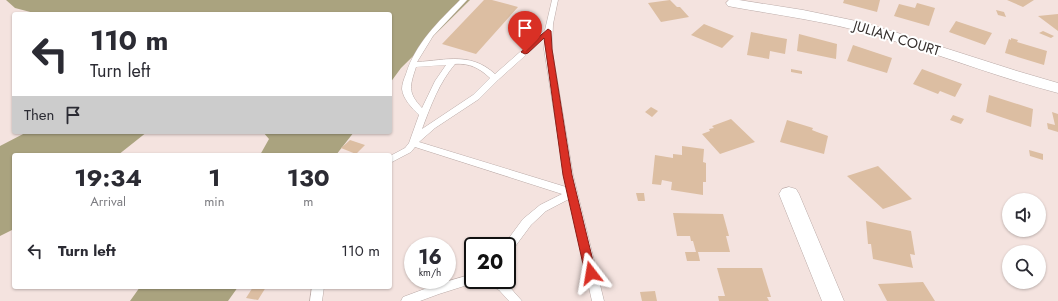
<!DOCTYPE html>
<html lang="en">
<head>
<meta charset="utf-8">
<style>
	:root { --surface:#fff; --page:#f7f7f7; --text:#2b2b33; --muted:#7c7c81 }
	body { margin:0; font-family:Jost,sans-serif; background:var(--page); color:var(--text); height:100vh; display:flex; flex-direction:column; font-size:15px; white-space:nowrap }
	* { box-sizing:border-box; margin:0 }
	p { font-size:13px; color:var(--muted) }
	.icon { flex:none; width:22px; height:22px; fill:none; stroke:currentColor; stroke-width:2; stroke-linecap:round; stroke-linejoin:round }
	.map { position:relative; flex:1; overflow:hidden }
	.sheet { position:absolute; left:12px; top:153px; width:380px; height:136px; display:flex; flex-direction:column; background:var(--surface); border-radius:4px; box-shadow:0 1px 3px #0004 }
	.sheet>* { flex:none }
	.guide { position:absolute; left:12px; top:12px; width:380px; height:122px; border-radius:4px; box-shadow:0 1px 3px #0004; background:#fff; color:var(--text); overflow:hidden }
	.buttons { position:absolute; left:1002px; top:193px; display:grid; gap:8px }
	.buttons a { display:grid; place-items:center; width:44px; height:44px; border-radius:50%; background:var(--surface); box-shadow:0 1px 3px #0004; font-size:20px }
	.speed { position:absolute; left:404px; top:237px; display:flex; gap:8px; font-size:20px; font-weight:700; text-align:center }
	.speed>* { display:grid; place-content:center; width:52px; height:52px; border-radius:50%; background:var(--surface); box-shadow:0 1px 3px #0004; line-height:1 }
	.speed small { font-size:10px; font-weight:400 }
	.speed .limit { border:2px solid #111; border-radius:6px; background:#fff; color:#111 }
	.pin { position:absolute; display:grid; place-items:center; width:34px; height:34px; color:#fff; margin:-41px -17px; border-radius:50% 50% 50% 0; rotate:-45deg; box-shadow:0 0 4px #0007 }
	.pin .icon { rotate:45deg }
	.me { position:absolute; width:44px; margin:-22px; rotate:346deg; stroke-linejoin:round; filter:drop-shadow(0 0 3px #0008) }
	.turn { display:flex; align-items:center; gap:14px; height:84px; padding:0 12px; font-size:18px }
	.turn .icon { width:52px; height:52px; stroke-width:2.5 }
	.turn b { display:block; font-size:28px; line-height:34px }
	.then { display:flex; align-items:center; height:38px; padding:0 12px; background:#0003; gap:8px; font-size:15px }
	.eta { display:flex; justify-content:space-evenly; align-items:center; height:68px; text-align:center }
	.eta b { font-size:24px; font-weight:700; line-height:28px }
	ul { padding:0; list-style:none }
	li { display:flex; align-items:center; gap:12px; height:60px; padding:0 12px }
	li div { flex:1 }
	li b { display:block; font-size:15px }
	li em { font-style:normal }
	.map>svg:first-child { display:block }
</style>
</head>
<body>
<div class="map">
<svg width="1058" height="301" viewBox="0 0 1058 301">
	<rect width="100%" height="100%" fill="#f4e3df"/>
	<path fill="#aaa37f" d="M6,0H470L401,68L390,83V14H38L15,8Z
		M27,132H147L118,155H14V229L0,236V146Z
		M263,132H354L336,155H260L269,139Z
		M140,287H238L228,301H130Z"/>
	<path fill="#dcbea2" d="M484,0H492L518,7L476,54L442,44Z
		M670,0L677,7H680L689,17L661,22L648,3Z
		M844,0H880L877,12L843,3Z
		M1007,0H1034L1023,7Z
		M917,3L935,8L929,26L894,16L899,4L915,8Z
		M996,10L1004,12L1006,17L998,15Z
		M1058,14V31L1038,16Z
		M956,21L992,33L985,45L949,32Z
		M704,24L734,36L722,48L691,35Z
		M1043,31L1054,36L1051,38L1039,33Z
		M751,32L787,39L785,54L770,51L769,59L747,55Z
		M799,34L837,44L836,59L797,51Z
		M1011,38L1018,40L1017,42L1047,51L1044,65L1005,53L1009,39L1011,40Z
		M853,45L892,58L887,73L847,61Z
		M791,69L802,71V74L791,72Z
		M922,69L962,84L955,97L940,91L938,94L913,84Z
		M989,95L1033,109L1031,127L986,112Z
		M651,107L658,111L652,117L645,112Z
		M1052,112L1058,114V132L1048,129L1047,123L1055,125Z
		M953,115L964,119L961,124L950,120Z
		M731,119L755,142L720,154L702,134L710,131L709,129L714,128L712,126Z
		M787,120L813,128L812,130L817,132L828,136L824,154L780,142Z
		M350,140L365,145L356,154L341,148Z
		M682,146L704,149L703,162L706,163V182H703V195L671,190L672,182L662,180L661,185L652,184L655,155L673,158V154L682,155Z
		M1029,150L1043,154V160L1030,156Z
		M878,166L912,199L883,209L847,176Z
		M636,193H644L645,201H638Z
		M673,213L723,214L729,236H726L730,252H698L700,261H687L685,252H696L693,241H691L690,236H677Z
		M866,221L911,231L915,255L910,254L913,268L873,259L871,244H868Z
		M717,268H762L771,297H767L769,301H719L718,296H725Z
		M923,282L935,301H887L878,284Z
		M253,287H266L258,300L246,298Z
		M655,291L657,301H642L640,292Z"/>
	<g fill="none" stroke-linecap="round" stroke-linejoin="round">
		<defs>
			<path id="service" d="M460,0H467L433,36L417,62C447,60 471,52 495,74L545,30L552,0H558L553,24L552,49L573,175L604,301H592L569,199L546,211L531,225L511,252L507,253V246H503L523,219L540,205L562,194L415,147L411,152L390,163V156L405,148L409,143L419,115C412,108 403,99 402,89C402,84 404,79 406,74C415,44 438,22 460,0ZM545,38L544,49L566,187L419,142L435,128L479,99L498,80ZM455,64C470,63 479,68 490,78L473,95L422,129C431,105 439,83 455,64ZM446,65L435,81L422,108C407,92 410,86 416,67Z
				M473,274V280H478L477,282L439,294L420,301H401L403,297L438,284Z
				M485,280H500L507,284L522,301H509L499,290L486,283Z
				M312,287H324L322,301H310Z"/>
			<path id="minor" d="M729,0H739L803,10L861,22L901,34L1017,71L1058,83V93C993,76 931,51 867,33C823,21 778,15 733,7L728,6L726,3Z
				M789,187L796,189L799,194L844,301H822L779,194L782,189Z"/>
		</defs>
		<use href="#service" stroke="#baaaa7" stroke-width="1"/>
		<use href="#minor" stroke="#baaaa7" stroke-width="1"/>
		<use href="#service" fill="#fff" fill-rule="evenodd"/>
		<use href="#minor" fill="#fff" fill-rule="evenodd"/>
	</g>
	<path fill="#d93025" stroke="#8d1f18" d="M548,29L551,31L552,49L572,175L596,273L594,276L591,277L587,276L585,273L563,175L544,38L528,53L525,54L521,52Z"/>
	<g text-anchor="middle" stroke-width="4" stroke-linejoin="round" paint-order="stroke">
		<g font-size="14" fill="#36302e" stroke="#fff">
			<text transform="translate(897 38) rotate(17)" y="5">JULIAN COURT</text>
		</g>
	</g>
</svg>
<div class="buttons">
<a><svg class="icon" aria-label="sound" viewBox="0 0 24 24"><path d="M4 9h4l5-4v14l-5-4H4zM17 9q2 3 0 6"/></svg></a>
<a><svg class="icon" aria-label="search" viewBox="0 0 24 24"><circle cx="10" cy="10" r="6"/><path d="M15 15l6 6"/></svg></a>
</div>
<div class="speed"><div>16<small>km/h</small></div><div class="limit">20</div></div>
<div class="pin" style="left:525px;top:52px;background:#d93025"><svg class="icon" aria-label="arrive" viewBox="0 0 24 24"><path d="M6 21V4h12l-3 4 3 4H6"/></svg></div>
<svg class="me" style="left:591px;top:273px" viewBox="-20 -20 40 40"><path d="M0-17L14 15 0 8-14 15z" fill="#d93025" stroke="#fff" stroke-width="4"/></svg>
<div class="guide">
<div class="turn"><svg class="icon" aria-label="left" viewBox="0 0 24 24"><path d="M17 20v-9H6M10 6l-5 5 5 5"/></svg><div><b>110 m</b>Turn left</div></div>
<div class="then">Then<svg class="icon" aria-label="arrive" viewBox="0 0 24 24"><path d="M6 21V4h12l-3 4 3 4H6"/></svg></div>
</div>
<section class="sheet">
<div class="eta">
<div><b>19:34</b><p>Arrival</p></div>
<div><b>1</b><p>min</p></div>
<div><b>130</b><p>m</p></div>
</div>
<ul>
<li><svg class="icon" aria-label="left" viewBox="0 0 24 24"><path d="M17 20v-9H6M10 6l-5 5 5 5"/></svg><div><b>Turn left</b></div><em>110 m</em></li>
</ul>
</section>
</div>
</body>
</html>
